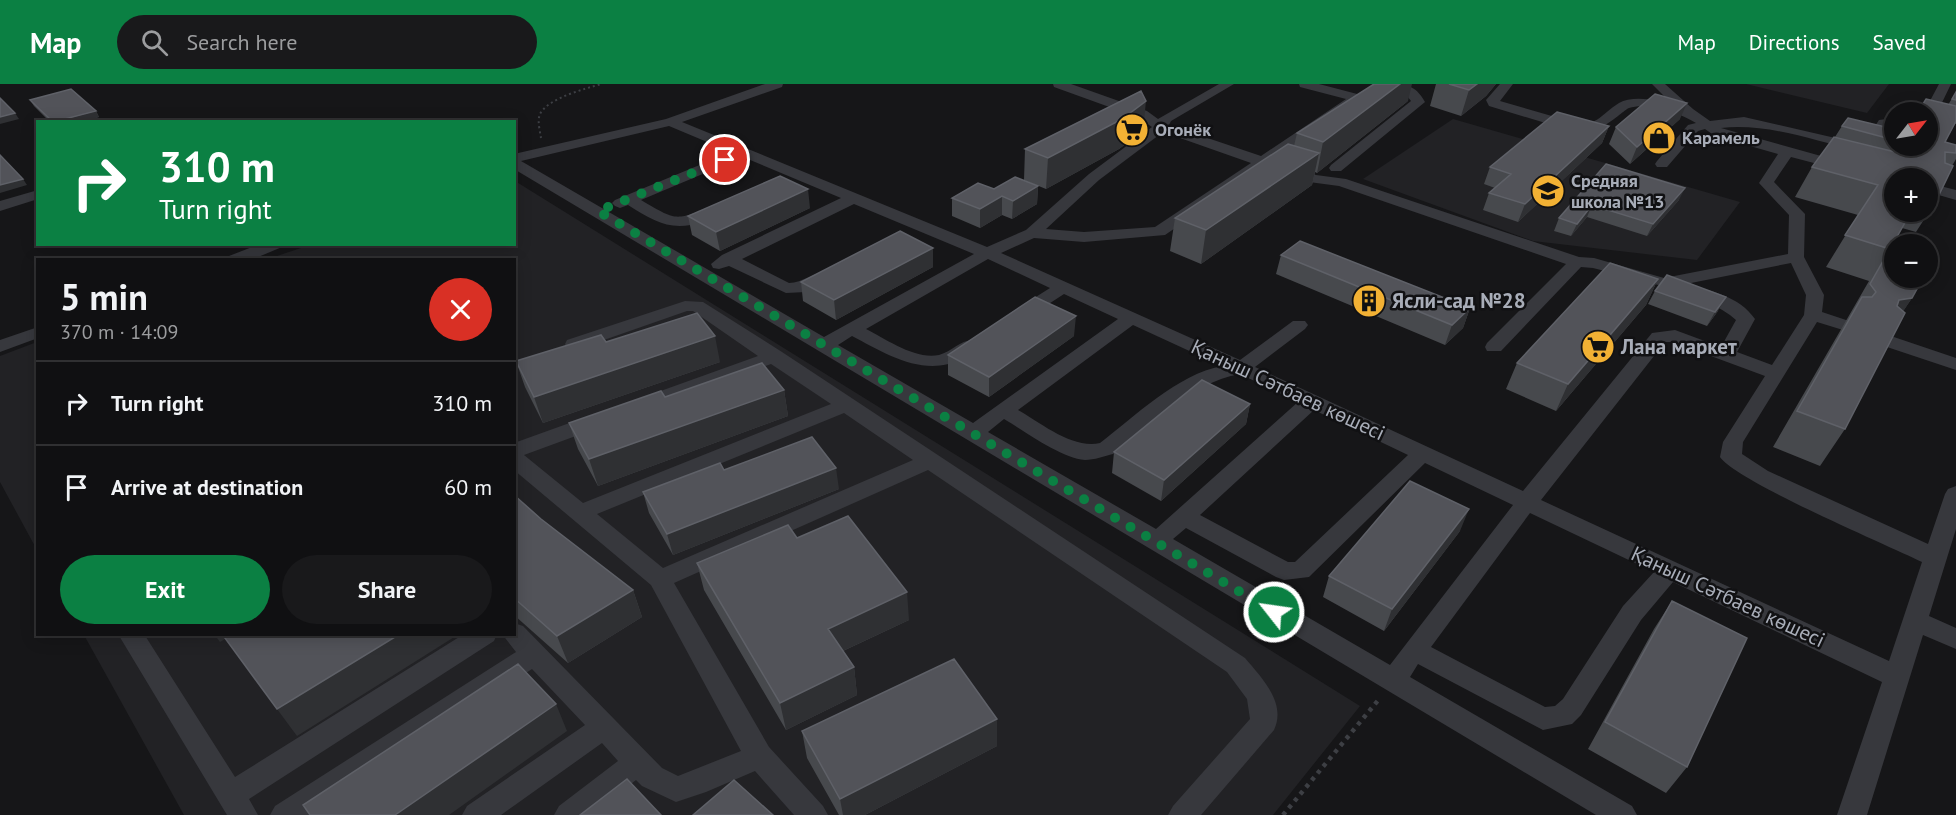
<!DOCTYPE html>
<html lang="en">
<head>
<meta charset="utf-8">
<style>
	:root { --surface:#101012; --page:#19191b; --text:#f1f3f6; --muted:#9c9d9f; --line:#303032; --accent:#0b8043 }
	body { margin:0; font-family:"PT Sans",sans-serif; background:var(--page); color:var(--text); height:100vh; display:flex; flex-direction:column; font-size:22px; white-space:nowrap }
	* { box-sizing:border-box; margin:0 }
	p { font-size:20px; color:var(--muted) }
	.icon { flex:none; width:33px; height:33px; fill:none; stroke:currentColor; stroke-width:2; stroke-linecap:round; stroke-linejoin:round }
	.map { position:relative; flex:1; overflow:hidden }
	.details { position:absolute; left:36px; top:174px; width:480px; height:378px; display:flex; flex-direction:column; background:var(--surface); border-radius:0px; box-shadow:0 3px 15px #0003,0 0 0 2px var(--line) }
	.details>* { flex:none }
	.banner { position:absolute; left:36px; top:36px; width:480px; height:126px; border-radius:0px; box-shadow:0 3px 15px #0003,0 0 0 2px var(--line); background:#0b8043; color:#fff; overflow:hidden }
	.needle { width:39px; rotate:59deg }
	.buttons { position:absolute; left:1884px; top:18px; display:grid; gap:12px }
	.buttons a { display:grid; place-items:center; width:54px; height:54px; border-radius:50%; background:var(--surface); box-shadow:0 3px 15px #0003,0 0 0 2px var(--line); font-size:30px }
	.pin { position:absolute; display:grid; place-items:center; width:51px; height:51px; color:#fff; margin:-26px; border:3px solid #fff; border-radius:50%; box-shadow:0 2px 6px #0007 }
	.me { position:absolute; width:66px; margin:-33px; rotate:300deg; stroke-linejoin:round; filter:drop-shadow(0 0 4px #0008) }
	.turn { display:flex; align-items:center; gap:21px; height:126px; padding:0 24px; font-size:27px }
	.turn .icon { width:78px; height:78px; stroke-width:2.5 }
	.turn b { display:block; font-size:42px; line-height:51px }
	.round { display:grid; place-items:center; flex:none; width:63px; height:63px; border-radius:32px; background:var(--page) }
	.head { display:flex; align-items:center; justify-content:space-between; height:102px; padding:0 24px }
	h1 { font-size:36px; font-weight:800; line-height:45px }
	.button { display:flex; gap:12px; margin-top:auto; padding:12px 24px }
	.button a { flex:1; height:69px; border-radius:36px; background:var(--accent); color:#fff; font-size:24px; font-weight:800; line-height:69px; text-align:center }
	.button a+a { background:var(--page); color:var(--text) }
	ul { padding:0; list-style:none }
	li { display:flex; align-items:center; gap:18px; height:84px; padding:0 24px; border-top:2px solid var(--line) }
	li div { flex:1 }
	li b { display:block; font-size:22px }
	li em { font-style:normal }
	header { display:flex; align-items:center; gap:36px; box-sizing:border-box; height:84px; padding:0 30px; background:var(--accent); color:#fff }
	header strong { font-size:28px }
	nav { display:flex; gap:33px; margin-inline-start:auto; font-size:21px }
	.search { width:420px; height:54px; background:var(--page); display:flex; align-items:center; gap:15px; box-sizing:border-box; padding:0 21px; border-radius:33px; color:var(--muted); font-size:22px }
	.map>svg:first-child { display:block }
</style>
</head>
<body>
<header>
<strong>Map</strong>
<div class="search"><svg class="icon" aria-label="search" viewBox="0 0 24 24"><circle cx="10" cy="10" r="6"/><path d="M15 15l6 6"/></svg>Search here</div>
<nav><a>Map</a><a>Directions</a><a>Saved</a></nav>
</header>
<div class="map">
<svg width="1956" height="731" viewBox="0 0 1956 731">
	<rect width="100%" height="100%" fill="#161618"/>
	<path fill="#222225" d="M1746,0H1889L1867,29Z
		M1453,35L1740,118L1697,176L1533,157L1363,95Z
		M515,97L1360,622L1273,731H184L84,551L514,550V176L268,175L310,161L514,160Z
		M37,258H38L37,466L0,398V272Z"/>
	<g fill="none" stroke-linecap="round" stroke-linejoin="round">
		<path stroke="#3d3f44" stroke-width="2" stroke-dasharray="2 3" stroke-linecap="butt" d="M541,54C540,47 537,37 540,30C548,14 585,5 601,0"/>
		<path stroke="#3d3f44" stroke-width="4.5" stroke-dasharray="4 5" stroke-linecap="butt" d="M1283,731L1380,614"/>
		<path fill="#37383d" fill-rule="evenodd" d="M765,0H783L782,3L682,38L987,163L1026,146L1089,90L1152,43L1137,33L1054,3L1053,0H1071L1147,27L1158,35L1219,0H1234L1171,37L1169,41L1261,72L1346,15L1300,3L1299,0H1319L1361,11L1363,14L1274,76L1316,91L1346,95L1579,173L1594,174L1664,194L1788,170L1789,131L1759,99L1778,70L1715,52L1705,45L1698,47L1667,83H1657L1655,80L1657,77L1688,41L1696,39C1680,29 1648,18 1629,24C1626,25 1621,30 1618,32C1602,44 1593,51 1572,47L1489,22L1486,16L1500,0H1513L1500,17L1583,41C1597,40 1607,26 1619,19C1632,11 1658,16 1672,20L1652,0H1665L1693,25L1710,37L1744,33L1857,59H1864L1879,36L1894,34V42L1888,43L1873,66L1857,67C1813,56 1767,39 1721,44L1900,94H1894V100L1791,73L1774,98L1805,130L1804,173L1824,211L1822,228L1849,237L1852,241L1849,245L1843,246L1817,238L1743,358L1742,370L1768,387L1928,460L1945,410L1948,405L1956,402V445L1929,532L1956,544V565L1923,551L1867,731H1837L1882,598L1673,498L1641,536L1581,631L1572,640L1543,646L1418,580L1410,593L1632,722L1637,731H1596L514,85V70L666,35ZM669,42L731,68L615,116L612,119L615,122L620,124L628,121C655,138 671,148 703,138C710,136 719,134 724,128L716,123C674,134 681,140 641,116L743,73L841,114L722,171L711,180L713,184L719,185L729,182L786,209L806,208L832,196L835,192L832,188C817,185 804,199 789,199L742,175L854,120L974,170L824,253L521,77ZM1163,48L1251,79L1155,143L1084,148L1046,145L1099,96ZM1264,83L1309,98L1339,102L1566,180L1487,259L1485,263L1487,267H1501L1581,183L1593,184C1633,195 1707,209 1736,236L1721,263L1675,246L1652,249L1523,407L1255,283L1305,245L1308,241L1305,237H1293L1240,276L1001,169L1034,154L1084,158L1165,151ZM988,175L1050,204L1012,228L1009,232L1012,236H1024L1064,210L1118,235L973,339L838,261L852,252C886,270 924,294 962,275C969,271 976,267 980,261L978,257C962,253 954,267 939,271C915,276 886,255 866,245ZM1791,179L1806,211L1804,231L1772,281L1737,268L1755,235C1739,212 1711,207 1686,200ZM1133,241L1222,282C1178,290 1134,333 1100,359C1072,365 1041,339 1018,326ZM1665,258H1673L1765,292L1723,358L1720,373C1736,397 1887,461 1922,478L1889,577L1541,416ZM1240,290L1298,318L1156,445L988,348L1004,335C1026,348 1061,374 1085,376C1094,376 1105,372 1113,370C1152,340 1190,299 1240,290ZM1314,326L1408,371L1295,478H1288L1200,431ZM1425,379L1513,421L1390,581L1173,455L1186,444L1276,493L1284,496L1309,493ZM1530,429L1654,488L1623,522L1563,615L1555,622L1545,623L1431,563Z
			M1387,0C1405,0 1415,0 1425,18L1341,87H1331L1329,84L1331,81L1411,17L1404,8Z
			M1939,0H1951L1935,33L1928,37V28H1924Z
			M1928,99L1956,106V116L1928,108Z
			M38,106V115L0,127V117Z
			M260,160H284L282,163L251,176H227L229,172Z
			M685,217L703,218L782,268L1245,574C1261,593 1287,619 1274,646L1201,731H1168L1173,722L1250,635L1247,615L1227,588L928,386L674,499L769,663L823,722L828,731H794L755,687L706,708L676,718L642,702L636,696L591,731H554L559,722L618,677L602,659L501,731H462L467,722L585,641L532,585L310,731H270L275,722L516,568L502,550H514V539L523,542L662,684L678,692L741,667L651,501L514,386V359L589,332L596,331L603,332L606,337L603,342L524,371L583,419L831,320L771,280L644,326L637,328L630,326L627,322L630,318L758,272L693,227H687L581,264H567L565,260L567,256ZM844,329L913,376L663,484L597,430Z
			M38,243V254L0,268V256Z
			M1885,250L1956,274V286L1878,260L1876,256L1878,252Z
			M118,550H144L235,693L464,550H497L494,557L249,715L258,731H227Z"/>
	</g>
	<path fill="#47494d" fill-rule="evenodd" d="M1436,0H1496L1486,12L1461,32L1430,22Z
		M1956,8V40H1955L1945,58L1956,61V75L1952,82L1936,117L1916,148L1902,144L1890,165L1912,214L1903,227L1845,345L1820,382L1773,363L1869,197L1826,183L1858,131L1795,113L1812,83L1835,53L1842,42L1894,45V62H1928L1948,21ZM1928,94V128H1894Z
		M30,16L96,27L99,33L81,38H50L34,22Z
		M1408,17L1317,89L1315,88L1312,101L1201,180L1170,167L1175,134L1294,62L1297,49Z
		M1680,35L1630,80L1609,60L1616,43Z
		M1609,42L1602,59L1518,138L1483,126L1489,109L1495,104L1484,100L1490,83Z
		M1143,47L1119,65L1046,105L1024,96L1025,65Z
		M1606,80L1679,116L1647,152L1587,133L1571,152L1554,147L1559,134Z
		M1038,102L1037,120L1012,135L1002,131L980,144L952,132V114L994,105Z
		M810,124L720,167L692,151L688,132Z
		M933,164V183L836,236L803,217L801,198Z
		M1281,171L1470,224L1463,244L1445,261L1276,190Z
		M1658,195L1646,221L1556,327L1506,305L1517,279Z
		M1655,207L1718,227L1707,242L1648,220Z
		M1074,252L989,313L948,291V271Z
		M606,258L720,278L543,339L525,303L516,277Z
		M784,306L788,332L598,402L578,365L569,339L665,313Z
		M1250,320L1246,340L1161,417L1112,389L1114,368Z
		M724,386L839,405L673,471L649,429L643,408Z
		M514,411L541,435L633,506L642,533L568,579L514,531Z
		M1460,447L1384,547L1323,513L1329,492Z
		M797,454L909,536L843,567L854,583L857,611L786,646L704,506L697,479Z
		M1672,517L1687,683L1666,709L1588,665L1654,545Z
		M802,647L997,662L865,731H839L807,674Z"/>
	<path fill="#2f3033" d="M1400,0H1412L1408,17L1317,89L1323,58Z
		M1477,0H1496L1486,12L1461,32L1469,6Z
		M1146,17L1143,47L1119,65L1046,105L1048,74Z
		M1687,19L1680,35L1630,80L1637,63Z
		M96,27L99,33L81,38H56Z
		M15,29L19,35L0,40V33Z
		M1609,42L1602,59L1518,138L1525,120Z
		M1319,69L1312,101L1201,180L1206,146Z
		M23,95L27,101L0,109V101Z
		M1038,102L1037,120L1012,135L1013,117Z
		M1685,104L1679,116L1647,152L1653,140Z
		M808,105L810,124L720,167L716,148Z
		M1002,112V131L980,144V125Z
		M1592,121L1587,133L1571,152L1577,140Z
		M933,164V183L836,236L834,216Z
		M1658,195L1646,221L1556,327L1568,300Z
		M1726,213L1718,227L1707,242L1715,228Z
		M1912,214L1889,249L1899,216Z
		M1470,224L1463,244L1445,261L1452,241Z
		M1076,232L1074,252L989,313V293Z
		M715,252L720,278L543,339L534,313Z
		M784,306L788,332L598,402L589,375Z
		M1250,320L1246,340L1161,417L1164,396Z
		M836,384L839,405L673,471L667,450Z
		M1469,425L1460,447L1384,547L1392,525Z
		M633,506L642,533L568,579L557,552Z
		M907,508L909,536L832,572L828,545Z
		M214,550H222L225,555L220,558Z
		M400,550H459L297,652L277,625Z
		M854,583L857,611L786,646L780,619Z
		M556,620L567,647L449,731H395Z
		M997,635V662L865,731H843L840,715Z"/>
	<path fill="#525359" stroke="#5f6168" stroke-width="1.5" d="M1374,0H1400L1323,58L1297,49Z
		M1449,0H1477L1469,6Z
		M71,5L96,27L53,38L30,16Z
		M1141,7L1146,17L1122,35L1048,74L1025,65Z
		M1956,8V16L1952,15Z
		M1655,10L1687,19L1637,63L1616,43Z
		M0,14L15,29L0,33Z
		M1926,15L1956,22V37L1945,58L1956,61V69L1945,68V79L1953,82L1936,117L1928,114V94H1894V128H1911L1890,165L1845,151L1878,101L1812,83L1834,53L1912,72L1914,67L1920,65L1919,62H1916H1928V28H1918Z
		M1557,28L1609,42L1525,120L1489,109L1511,90L1490,83Z
		M1848,34L1894,45V56L1842,42Z
		M1288,60L1319,69L1206,146L1175,134Z
		M0,71L23,95L0,101Z
		M1606,80L1685,104L1653,140L1592,121L1577,140L1559,134Z
		M780,92L808,105L716,148L688,132Z
		M1015,93L1038,102L1013,117L1002,112L980,125L952,114L978,99L994,105Z
		M900,147L933,164L834,216L801,198Z
		M1300,157L1470,224L1452,241L1281,171Z
		M1891,163L1894,165V194H1923L1912,214L1899,216L1897,222L1905,229L1845,345L1797,327L1862,213H1872L1876,208L1870,200Z
		M1928,175L1932,176L1928,184Z
		M1610,179L1658,195L1568,300L1517,279Z
		M1667,191L1726,213L1715,228L1655,207Z
		M1035,213L1076,232L989,293L948,271Z
		M697,229L715,252L534,313L516,277L601,251L606,258Z
		M762,279L784,306L589,375L569,339L661,307L665,313Z
		M1202,296L1250,320L1164,396L1114,368Z
		M812,353L836,384L667,450L643,408L720,379L724,386Z
		M1410,397L1469,425L1392,525L1329,492Z
		M514,411L541,435L633,506L557,552L514,514Z
		M848,432L907,508L828,545L854,583L780,619L697,479L788,441L797,454Z
		M1672,517L1747,554L1687,683L1605,638Z
		M222,550H400L277,625Z
		M954,575L997,635L840,715L802,647Z
		M518,580L556,620L395,731H310L303,721Z
		M627,695L661,731H580Z
		M734,696L773,731H693Z"/>
	<g fill="none" stroke-linecap="round" stroke-linejoin="round">
		<path stroke="#0b8043" stroke-width="10" stroke-dasharray="0 18" d="M725,76L598,127L1274,528"/>
	</g>
	<defs>
		<symbol id="supermarket-disc" viewBox="-11 -11 22 22"><circle r="9.5" fill="#f2b134" stroke="#111113"/><path d="M-6-5.5h2.5l.6 2H6L4.5 2H-2.5L-4.4-4H-6ZM-1.5 3.2a1.3 1.3 0 1 0 .1 0ZM3 3.2a1.3 1.3 0 1 0 .1 0Z" fill="#111"/></symbol>
		<symbol id="shop-disc" viewBox="-11 -11 22 22"><circle r="9.5" fill="#f2b134" stroke="#111113"/><path d="M-5-2.5h2.3a2.7 3.5 0 0 1 5.4 0H5L5.5 6h-11ZM-1.5-2.5h3a1.5 2.3 0 0 0-3 0Z" fill="#111"/></symbol>
		<symbol id="school-disc" viewBox="-11 -11 22 22"><circle r="9.5" fill="#f2b134" stroke="#111113"/><path d="M0-5L7-2L0 1L-7-2ZM-4 1L0 2.5L4 1V4Q0 6-4 4Z" fill="#111"/></symbol>
		<symbol id="building-disc" viewBox="-11 -11 22 22"><circle r="9.5" fill="#f2b134" stroke="#111113"/><path d="M-4-6H4V6H1V3H-1V6H-4ZM-2.5-4.3h1.7v1.8h-1.7ZM.8-4.3h1.7v1.8H.8ZM-2.5-1h1.7V.8h-1.7ZM.8-1h1.7V.8H.8Z" fill="#111"/></symbol>
	</defs>
	<g fill-rule="evenodd">
		<use href="#supermarket-disc" x="1113" y="27" width="38" height="38"/>
		<use href="#shop-disc" x="1640" y="35" width="38" height="38"/>
		<use href="#school-disc" x="1529" y="88" width="38" height="38"/>
		<use href="#building-disc" x="1350" y="198" width="38" height="38"/>
		<use href="#supermarket-disc" x="1579" y="244" width="38" height="38"/>
	</g>
	<g text-anchor="middle" stroke-width="5" stroke-linejoin="round" paint-order="stroke">
		<g font-size="18" font-weight="bold" fill="#a8adb8" stroke="#111113" text-anchor="start">
			<text x="1155" y="52">Огонёк</text>
			<text x="1682" y="60">Карамель</text>
			<text x="1571" y="103">Средняя<tspan x="1571" dy="21">школа №13</tspan></text>
		</g>
		<g font-size="21" font-weight="bold" fill="#a8adb8" stroke="#111113" text-anchor="start">
			<text x="1392" y="224">Ясли-сад №28</text>
			<text x="1621" y="270">Лана маркет</text>
		</g>
		<g font-size="21" fill="#a8adb8" stroke="#111113">
			<text transform="translate(1288 306) rotate(25)" y="7">Қаныш Сәтбаев көшесі</text>
			<text transform="translate(1728 513) rotate(25)" y="7">Қаныш Сәтбаев көшесі</text>
		</g>
	</g>
</svg>
<div class="buttons">
<a><svg class="needle" viewBox="-14 -14 28 28"><path d="M0-13l5 13h-10z" fill="#e53935"/><path d="M0 13l5-13h-10z" fill="#9c9d9f"/></svg></a>
<a>+</a>
<a>−</a>
</div>
<div class="pin" style="left:725px;top:76px;background:#d93025"><svg class="icon" aria-label="arrive" viewBox="0 0 24 24"><path d="M6 21V4h12l-3 4 3 4H6"/></svg></div>
<svg class="me" style="left:1274px;top:528px" viewBox="-20 -20 40 40"><circle r="17" fill="#0b8043" stroke="#fff" stroke-width="3"/><path d="M0-11L8 9 0 5-8 9z" fill="#fff"/></svg>
<div class="banner">
<div class="turn"><svg class="icon" aria-label="right" viewBox="0 0 24 24"><path d="M7 20v-9h11M14 6l5 5-5 5"/></svg><div><b>310 m</b>Turn right</div></div>
</div>
<section class="details">
<div class="head"><div><h1>5 min</h1><p>370 m · 14:09</p></div><a class="round" style="background:#d93025;color:#fff"><svg class="icon" aria-label="close" viewBox="0 0 24 24"><path d="M6 6l12 12M18 6L6 18"/></svg></a></div>
<ul>
<li><svg class="icon" aria-label="right" viewBox="0 0 24 24"><path d="M7 20v-9h11M14 6l5 5-5 5"/></svg><div><b>Turn right</b></div><em>310 m</em></li>
<li><svg class="icon" aria-label="arrive" viewBox="0 0 24 24"><path d="M6 21V4h12l-3 4 3 4H6"/></svg><div><b>Arrive at destination</b></div><em>60 m</em></li>
</ul>
<div class="button"><a>Exit</a><a>Share</a></div>
</section>
</div>
</body>
</html>
